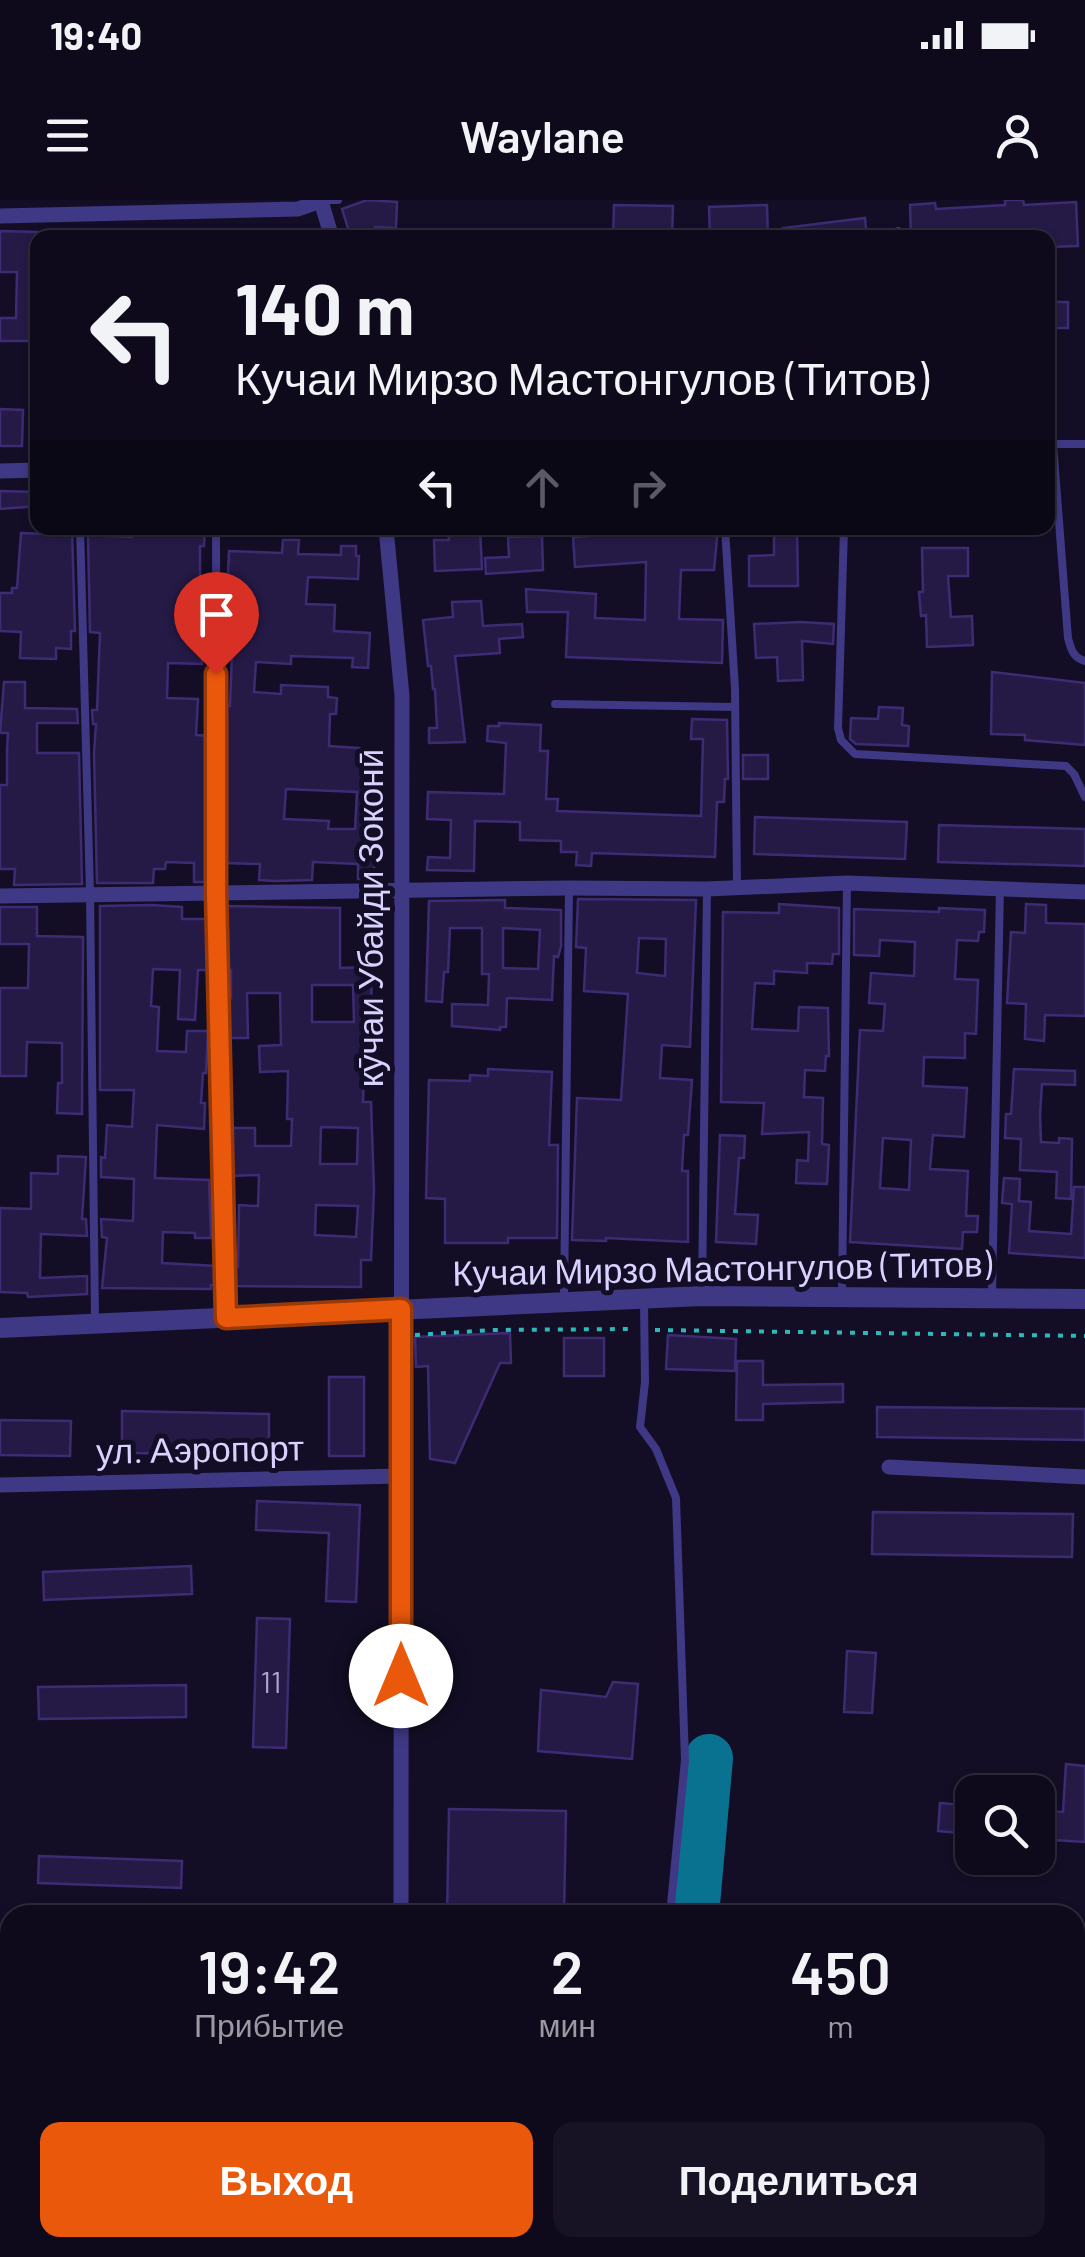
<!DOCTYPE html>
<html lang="ru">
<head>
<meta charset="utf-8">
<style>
	:root { --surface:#0e0a1c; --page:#171325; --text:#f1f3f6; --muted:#9b9aa3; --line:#2e2b3b; --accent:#ea580c }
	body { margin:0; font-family:Barlow,sans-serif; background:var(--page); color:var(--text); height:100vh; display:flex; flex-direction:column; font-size:38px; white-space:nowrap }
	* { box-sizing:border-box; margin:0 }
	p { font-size:32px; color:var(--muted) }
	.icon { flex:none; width:55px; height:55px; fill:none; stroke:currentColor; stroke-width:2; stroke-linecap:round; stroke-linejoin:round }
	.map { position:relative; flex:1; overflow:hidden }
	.drawer { position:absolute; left:0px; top:1705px; width:1085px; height:352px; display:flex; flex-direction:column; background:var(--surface); border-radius:30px 30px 0 0; box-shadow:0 2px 8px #0004,0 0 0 2px var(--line) }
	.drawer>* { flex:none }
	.guide { position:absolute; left:30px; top:30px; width:1025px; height:305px; border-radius:20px; box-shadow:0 2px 8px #0004,0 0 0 2px var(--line); background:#0e0a1c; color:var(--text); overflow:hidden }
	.controls { position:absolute; left:955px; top:1575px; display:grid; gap:20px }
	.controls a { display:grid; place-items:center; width:100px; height:100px; border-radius:20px; background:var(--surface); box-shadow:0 2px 8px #0004,0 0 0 2px var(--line); font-size:50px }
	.pin { position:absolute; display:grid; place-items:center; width:85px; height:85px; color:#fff; margin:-102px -42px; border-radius:50% 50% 50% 0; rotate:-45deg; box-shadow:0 0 10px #0007 }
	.pin .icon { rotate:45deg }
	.me { position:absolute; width:110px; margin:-55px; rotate:0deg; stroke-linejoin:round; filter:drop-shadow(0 0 8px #0008) }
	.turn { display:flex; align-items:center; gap:35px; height:210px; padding:0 40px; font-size:45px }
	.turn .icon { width:130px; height:130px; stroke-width:2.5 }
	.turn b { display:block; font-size:70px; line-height:85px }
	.lanes { display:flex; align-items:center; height:95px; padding:0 40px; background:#0003; justify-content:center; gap:50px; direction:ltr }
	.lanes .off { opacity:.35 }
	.eta { display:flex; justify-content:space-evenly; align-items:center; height:170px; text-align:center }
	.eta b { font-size:60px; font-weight:600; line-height:70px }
	.action { display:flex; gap:20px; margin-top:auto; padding:20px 40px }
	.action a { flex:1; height:115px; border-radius:20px; background:var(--accent); color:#fff; font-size:40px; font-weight:600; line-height:115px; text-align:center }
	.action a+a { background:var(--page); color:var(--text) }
	.status { display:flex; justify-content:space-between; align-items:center; height:70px; padding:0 50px; background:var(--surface); direction:ltr }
	.status svg { height:28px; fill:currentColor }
	header { display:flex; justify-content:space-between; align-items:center; height:130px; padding:0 40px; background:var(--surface); font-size:45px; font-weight:600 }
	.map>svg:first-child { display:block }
</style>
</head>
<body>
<div class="status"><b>19:40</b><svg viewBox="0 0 49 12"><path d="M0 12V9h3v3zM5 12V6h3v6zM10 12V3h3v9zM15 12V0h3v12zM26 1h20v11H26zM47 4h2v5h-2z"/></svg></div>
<header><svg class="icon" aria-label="menu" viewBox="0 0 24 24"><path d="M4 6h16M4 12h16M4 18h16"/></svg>Waylane<svg class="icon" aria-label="person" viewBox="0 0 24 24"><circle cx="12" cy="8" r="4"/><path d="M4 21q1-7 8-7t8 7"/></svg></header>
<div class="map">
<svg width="1085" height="2057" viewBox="0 0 1085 2057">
	<rect width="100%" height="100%" fill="#130e25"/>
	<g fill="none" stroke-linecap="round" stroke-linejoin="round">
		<path stroke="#0a7291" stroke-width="48" d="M695,1715L709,1558
			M665,2057L666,2048
			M1065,2057V2052"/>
	</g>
	<path fill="#251a46" stroke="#3d2b73" stroke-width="2.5" fill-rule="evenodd" d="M367,0L397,2L396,28L375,27L379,38H351L342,9Z
		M1005,0H1023L1024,5L1076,2L1078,46L1048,47V38H911L910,5L935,3L936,9L1005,5Z
		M614,5L673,6L672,38H613Z
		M767,5L768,38H710L709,7Z
		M865,18L867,38H783V28Z
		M0,31L38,32V141H0V118H16L17,72H0Z
		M1048,102H1068V128H1048Z
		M0,209L23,210L22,246H0Z
		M0,291L38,292V306L0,309Z
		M48,328H72L75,431H71V449L56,448V459L20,458L21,432L0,431V393H12V388H17L21,333L47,334Z
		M133,328H205L204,346H200V396L209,397V451H202V464L168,463L167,498L198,499L196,535L209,536L207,682H194V663L166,662L165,669H154L153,683H97L94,553L96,524H93L92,510H97L100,433L90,432L88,335L132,337Z
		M480,328L482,369L435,371L434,340H449L448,330Z
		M646,328H718L714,370H681L679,419L723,420L722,463L566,457L568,412H527L526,389L596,394L595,418L645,420L646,362L575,367L573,337L647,332Z
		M774,328H797L798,386H749V356L774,355Z
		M542,336L543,370L486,374L485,358L509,357L508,337Z
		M283,340H299L298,354L341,355V346H356V356H359L358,379L308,377L306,404L335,405L334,431L370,433L368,468L352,467L353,458L291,456V464L256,462L254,492L281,494V485L328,487V497L337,498L336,514H330L329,546L373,549L370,648H375L374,679H358V664L313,662L312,680L275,681L259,680L260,664L224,663V536L225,506H230L232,452H224V397H227L229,351L282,353ZM286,589L357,592L355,629H328L329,621L284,619Z
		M922,348H968V376H948L951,417L972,416L973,445L927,447L926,415L921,416L919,392H923Z
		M481,401L483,426L522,424L523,437L499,439L500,453L455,456L465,542L429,543V528H437L435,489H433L431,466H428L423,420L453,417L452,402Z
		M801,422L834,424L833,444L802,441L803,480L778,481L777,457L756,458L754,424Z
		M992,472L1085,483V545L1025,540V535L991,534Z
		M4,482H25V508L77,509L78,523H37V553H79L82,684L14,685L15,669H0V585H7V549L8,533H0Z
		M879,507L903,508L902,525L909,526L908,546L856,544L850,539L851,518L878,519Z
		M692,519L727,520L728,579H725L724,602H717L715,657L592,653L591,666L576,665L577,652H561V641L520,640V622L475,621L474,671L427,670L428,657L450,658L451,620L427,619L428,592L504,594L506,543L487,541L488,526H499V523L541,525L540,551H548L546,599H558L557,611L701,616L703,539H691Z
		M743,555H768V579H743Z
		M755,617L907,622L905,659L754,654Z
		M939,625L1085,629V666L938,662Z
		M578,699L696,700L690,847L662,845L660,878L692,880L688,935H684L682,971H688V1042L606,1038V1041L572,1040L577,898L621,900L628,794L584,791L586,748L576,747ZM639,738L666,739L665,776L637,773Z
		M505,700V708L561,710V746L558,757L554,756L552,800L507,798L506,827H500V830L452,826V804L488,805L489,774H482V728H450L448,772H444L442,802L426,801L429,701ZM503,728L540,730L538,769L503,768Z
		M779,704L839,708V754H833L832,764L807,763V773L774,771V784L755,783L752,829L798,831L799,807L828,808L829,856H826L825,871L805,870L804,897L823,898L822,944L829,945L827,984L796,983L797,960L808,961L809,932L762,934L764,903L721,902L723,712L779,713Z
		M1026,704L1046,705V723L1085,724V816L1045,815L1044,841L1025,839L1026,804L1007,803L1011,732L1025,733Z
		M152,705L182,707V719H210L211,770H198L195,820L178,819L180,770L153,769L151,806L159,807L157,851L186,852L187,831H208L206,873H203L201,903H205L204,929L157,925L155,978L209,980L211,1038H195V1033L163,1032L162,1063L217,1066V1085H211V1089L102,1088L107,1038L102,1037L101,1019L133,1021L134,979L101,977V957L105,958L107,925L132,927L134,890H100V706Z
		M226,706L340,708V768L371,767L373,873H364L363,902H371L374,990L371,1060H361V1087L232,1086V1066L238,1067L239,1005L258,1006L259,975L230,976L229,928H255V946H291L292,919H287L288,871L260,872L259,846L281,845L280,793H247L248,838H228L227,798H231V770H226ZM312,785H353L354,822H312ZM321,927L358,928L357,964H320ZM316,1005L358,1006L356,1037L315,1035Z
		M0,707H37V736L83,737L82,914L57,913L58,883H62V843L27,842L26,876H0V788H28L29,744H0Z
		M939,708L985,710L984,732H979L978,741L957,740L955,779L978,780L976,834L965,833V858L924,857L923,886L967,888L964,937L933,935L930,969L968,971L966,1016H978L977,1032H963L962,1049L850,1042L860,830L883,831L885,804L869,803L871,773L914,776L915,742L880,740L879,756L854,755V709L939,712ZM883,938L911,940L909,990L880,988Z
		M488,869L552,872L549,945H558L557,1038H508V1043H445V999L426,998L429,880L470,881V875L488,876Z
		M1014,869L1075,871V885L1042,884L1040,915L1041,942L1059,943V938L1072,939L1071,999L1056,998L1057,972L1020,970L1021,939L1005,938L1006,914H1011Z
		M720,935L745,936L744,958H739L735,1014L758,1015L756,1044L716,1042Z
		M58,956L86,957L82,1019H86L87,1036L41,1034L40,1078L87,1076V1094L28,1097L27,1093L0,1092V1008L31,1009V973L58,974Z
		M1004,978L1020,979L1019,1001L1031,1002L1029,1031L1071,1034L1074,987H1085V1058L1009,1053L1012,1004L1002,1003Z
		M510,1133L511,1163H500L455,1263L430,1259L428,1166L416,1167L415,1137Z
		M668,1135L736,1139L735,1171L666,1169Z
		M564,1138H604V1176H564Z
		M737,1161H763V1185L843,1184V1202L763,1204V1220H736Z
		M329,1177H364V1256H329Z
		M877,1207L1085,1209V1240L877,1237Z
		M122,1211L269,1214V1255L122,1253Z
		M0,1220L71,1221L70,1256L0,1255Z
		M257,1301L360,1305L356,1402L326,1401L329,1333L256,1330Z
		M873,1312L1073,1314L1072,1357L872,1354Z
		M191,1366L192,1394L44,1400L43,1372Z
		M257,1418L290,1419L286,1548L253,1547Z
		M847,1451L876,1453L872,1513L844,1512Z
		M613,1482L638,1484L632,1559L538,1551L541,1490L606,1497Z
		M186,1485V1517L39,1519L38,1487Z
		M1066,1564L1085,1566V1642L1038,1639V1610L1063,1612Z
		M940,1603L972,1606V1634L938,1631Z
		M449,1609L566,1611L564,1715H447Z
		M39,1656L182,1661L181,1688L38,1683Z"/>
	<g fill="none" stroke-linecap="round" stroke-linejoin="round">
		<path stroke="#2cb9b8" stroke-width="4" stroke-dasharray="5 8" stroke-linecap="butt" d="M655,1130L1085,1136
			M415,1135L492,1130L630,1129"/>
		<path stroke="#3f3885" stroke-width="8" d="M321,0H338
			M898,31L899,38
			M604,37V38
			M1048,191L1053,244
			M1085,244H1053L1068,438C1071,449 1073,458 1085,461
			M80,328L90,693L95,1120
			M216,328L217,692L225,1113
			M725,328L735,489L737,687
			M844,328L838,528L841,540L855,554L1066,566L1074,574L1085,597
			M555,504L735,507
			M842,1094L847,683
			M702,1095L707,689
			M992,1096L1000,687
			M564,1099L569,688
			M644,1103L645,1182L640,1227L656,1249L676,1298L685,1560L670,1715
			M649,2057V2048"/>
		<path stroke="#3f3885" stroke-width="15" d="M0,16L298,9L321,1L332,38
			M0,271L38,270
			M386,328L402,496L401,1715
			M0,696L569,688L707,689L847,683L1085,692
			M889,1267L1085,1277
			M0,1285L401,1276
			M0,1908H10"/>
		<path stroke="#3f3885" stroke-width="20" d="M0,1128L702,1096L1085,1099"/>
	</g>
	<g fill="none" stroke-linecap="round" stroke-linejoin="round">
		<defs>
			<path id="route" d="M216,474V692L226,1118L401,1109V1476"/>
		</defs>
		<use href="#route" stroke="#983908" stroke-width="25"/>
		<use href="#route" stroke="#ea580c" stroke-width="18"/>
	</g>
	<g text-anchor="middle" stroke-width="10" stroke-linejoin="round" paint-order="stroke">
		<g font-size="30" fill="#aca4d1">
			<text x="271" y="1493">11</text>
		</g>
		<g font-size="35" fill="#d9d2ff" stroke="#130e25">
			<text transform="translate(371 718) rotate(-90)" y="12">кӯчаи Убайди Зоконӣ</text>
			<text transform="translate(722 1069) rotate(-1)" y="12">Кучаи Мирзо Мастонгулов (Титов)</text>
			<text transform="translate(200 1250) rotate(-1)" y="12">ул. Аэропорт</text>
		</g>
	</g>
</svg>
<div class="controls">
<a><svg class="icon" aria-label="search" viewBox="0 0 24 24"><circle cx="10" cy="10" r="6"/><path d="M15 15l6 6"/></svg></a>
</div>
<div class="pin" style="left:216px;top:474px;background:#d93025"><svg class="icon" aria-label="arrive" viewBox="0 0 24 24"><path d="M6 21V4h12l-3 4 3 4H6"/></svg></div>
<svg class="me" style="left:401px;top:1476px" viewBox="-20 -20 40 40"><circle r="19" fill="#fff"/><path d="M0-13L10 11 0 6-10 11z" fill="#ea580c"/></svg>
<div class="guide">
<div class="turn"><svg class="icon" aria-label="left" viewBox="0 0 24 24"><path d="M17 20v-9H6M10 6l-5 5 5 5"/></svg><div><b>140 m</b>Кучаи Мирзо Мастонгулов (Титов)</div></div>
<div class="lanes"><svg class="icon" aria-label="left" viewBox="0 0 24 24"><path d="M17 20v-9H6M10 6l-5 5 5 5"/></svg><svg class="icon off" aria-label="ahead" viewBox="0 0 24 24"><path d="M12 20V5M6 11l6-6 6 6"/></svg><svg class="icon off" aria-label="right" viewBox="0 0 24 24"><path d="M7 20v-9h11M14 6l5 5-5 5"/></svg></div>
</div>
<section class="drawer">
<div class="eta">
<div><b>19:42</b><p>Прибытие</p></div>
<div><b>2</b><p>мин</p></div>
<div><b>450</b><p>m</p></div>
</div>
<div class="action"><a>Выход</a><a>Поделиться</a></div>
</section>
</div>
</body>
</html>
